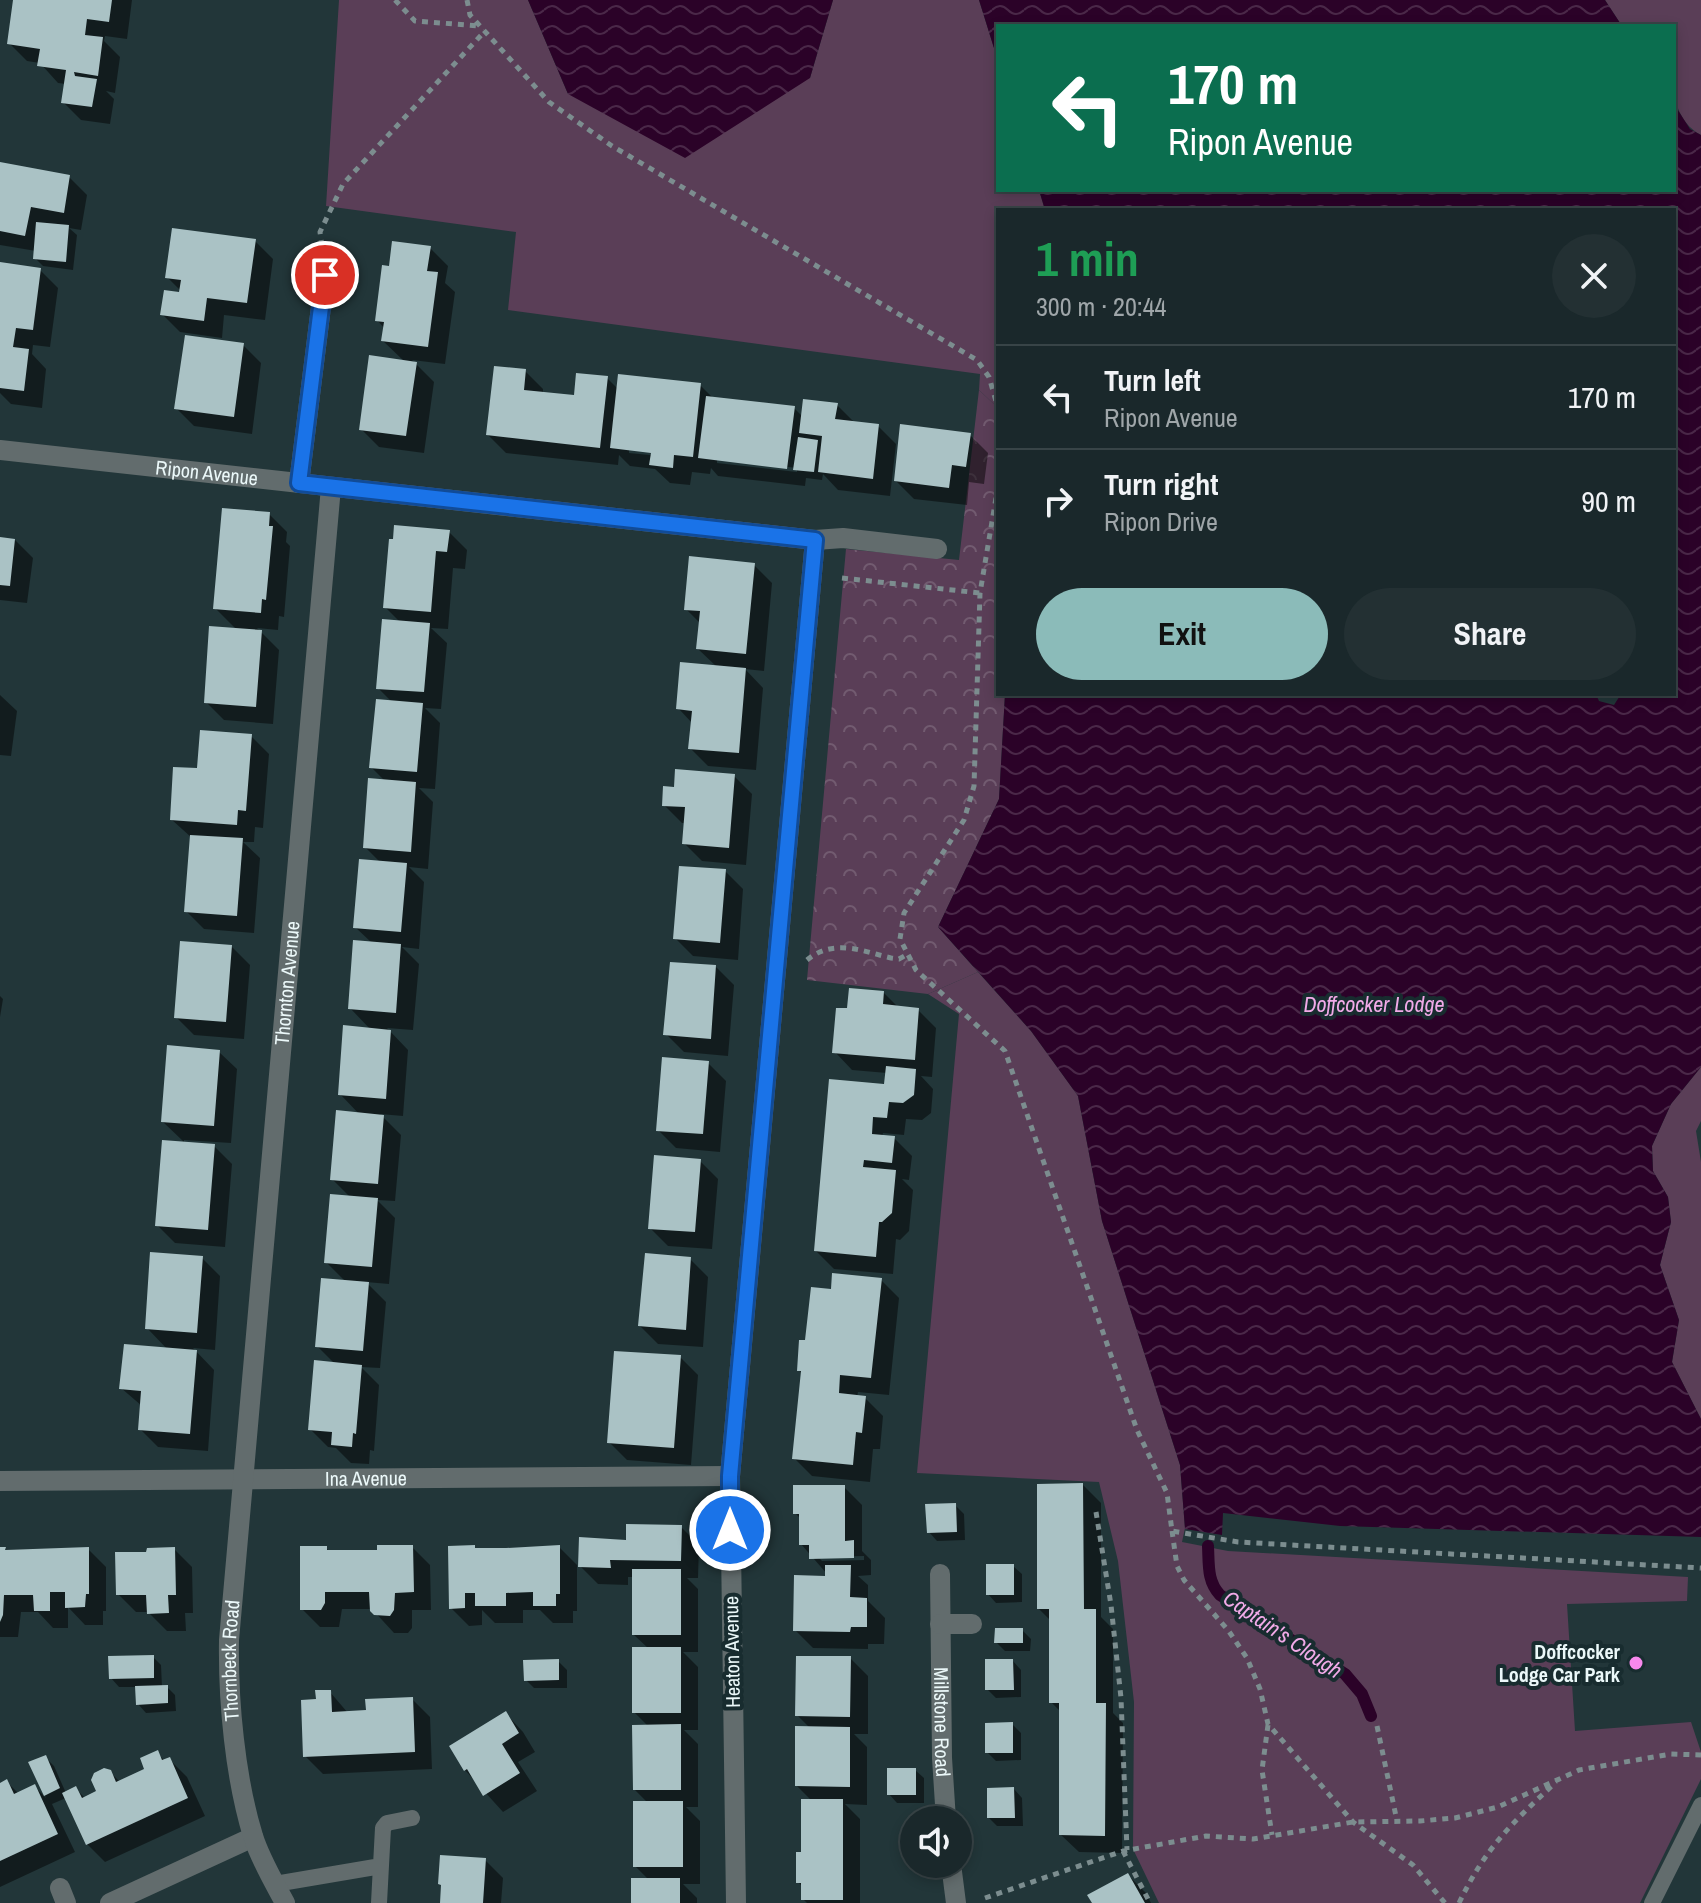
<!DOCTYPE html>
<html lang="en">
<head>
<meta charset="utf-8">
<style>
	:root { --surface:#1a282b; --page:#233033; --text:#f1f3f6; --muted:#9fa6a9; --line:#384447; --accent:#8bbbb9 }
	body { margin:0; font-family:"Archivo Narrow",sans-serif; background:var(--page); color:var(--text); height:100vh; display:flex; flex-direction:column; font-size:30px; white-space:nowrap }
	* { box-sizing:border-box; margin:0 }
	p { font-size:26px; color:var(--muted) }
	.icon { flex:none; width:44px; height:44px; fill:none; stroke:currentColor; stroke-width:2; stroke-linecap:round; stroke-linejoin:round }
	.map { position:relative; flex:1; overflow:hidden }
	.sheet { position:absolute; left:996px; top:208px; width:680px; height:488px; display:flex; flex-direction:column; background:var(--surface); border-radius:0px; box-shadow:0 4px 12px #0003,0 0 0 2px var(--line) }
	.sheet>* { flex:none }
	.hud { position:absolute; left:996px; top:24px; width:680px; height:168px; border-radius:0px; box-shadow:0 4px 12px #0003,0 0 0 2px var(--line); background:#0b6e4f; color:#fff; overflow:hidden }
	.buttons { position:absolute; left:900px; top:1806px; display:grid; gap:16px }
	.buttons a { display:grid; place-items:center; width:72px; height:72px; border-radius:50%; background:var(--surface); box-shadow:0 4px 12px #0003,0 0 0 2px var(--line); font-size:40px }
	.pin { position:absolute; display:grid; place-items:center; width:68px; height:68px; color:#fff; margin:-34px; border:4px solid #fff; border-radius:50%; box-shadow:0 2px 8px #0007 }
	.me { position:absolute; width:88px; margin:-44px; rotate:0deg; stroke-linejoin:round; filter:drop-shadow(0 0 6px #0008) }
	.turn { display:flex; align-items:center; gap:28px; height:168px; padding:0 40px; font-size:36px }
	.turn .icon { width:104px; height:104px; stroke-width:2.5 }
	.turn b { display:block; font-size:56px; line-height:68px }
	.round { display:grid; place-items:center; flex:none; width:84px; height:84px; border-radius:42px; background:var(--page) }
	.headline { display:flex; align-items:center; justify-content:space-between; height:136px; padding:0 40px }
	h1 { font-size:48px; font-weight:800; line-height:60px; color:#1e9e55 }
	.primary-button { display:flex; gap:16px; margin-top:auto; padding:16px 40px }
	.primary-button a { flex:1; height:92px; border-radius:48px; background:var(--accent); color:#111; font-size:32px; font-weight:800; line-height:92px; text-align:center }
	.primary-button a+a { background:var(--page); color:var(--text) }
	ul { padding:0; list-style:none }
	li { display:flex; align-items:center; gap:24px; height:104px; padding:0 40px; border-top:2px solid var(--line) }
	li div { flex:1 }
	li b { display:block; font-size:30px }
	li em { font-style:normal }
	.map>svg:first-child { display:block }
</style>
</head>
<body>
<div class="map">
<svg width="1701" height="1903" viewBox="0 0 1701 1903">
	<defs>
		<pattern id="forest-crowns" width="20" height="18" patternUnits="userSpaceOnUse" patternTransform="scale(2)"><rect width="20" height="18" fill="#5a3e57"/><path d="M2 6a3 3 0 1 1 6 0M12 15a3 3 0 1 1 6 0" fill="none" stroke="#725b70"/></pattern>
		<pattern id="water-waves" width="16" height="10" patternUnits="userSpaceOnUse" patternTransform="scale(2)"><rect width="16" height="10" fill="#2b0228"/><path d="M0 5q4-4 8 0t8 0" fill="none" stroke="#4a2848"/></pattern>
	</defs>
	<rect width="100%" height="100%" fill="#223639"/>
	<path fill="#5a3e57" d="M339,0H528L568,94L810,78L833,0H979L998,61V190H1039L1045,210H998V408L979,390L980,374L508,310L516,232L326,206Z
		M1605,0H1701V135C1663,114 1674,63 1674,26H1622Z
		M978,972L1031,1031L1078,1096L1102,1221L1180,1465L1185,1528L1182,1542L1228,1551L1688,1577L1687,1601L1567,1604L1575,1731L1691,1722L1701,1752V1779L1640,1903H1159L1133,1849L1134,1702L1118,1561L1099,1482L917,1473L959,1014L928,994Z
		M1701,1067V1121L1696,1131L1701,1162V1419L1672,1362L1679,1320L1660,1265L1671,1222L1668,1197L1653,1171L1652,1146L1671,1104Z"/>
	<path fill="url(#forest-crowns)" d="M979,390L998,408V694H1005L999,799L938,927L978,972L928,994L807,980L846,549L959,560Z"/>
	<path fill="url(#water-waves)" d="M528,0H833L810,78L685,158L568,94Z
		M979,0H1605L1622,26H998V61Z
		M1674,104L1690,129L1701,135V1067L1671,1104L1652,1146L1653,1171L1668,1197L1671,1222L1660,1265L1679,1320L1672,1362L1701,1419V1537L1340,1526L1223,1513L1222,1535L1185,1529L1180,1465L1102,1221L1078,1096L1031,1031L938,927L999,799L1005,694H1596L1599,701L1614,705L1621,694H1674V210H1045L1039,190H1674Z"/>
	<path fill="#0007" fill-rule="evenodd" d="M15,0H132L127,39L105,36L104,41L120,57L115,93L106,91L114,99L110,124L81,120L63,102L66,84L58,83L40,63L27,61L9,43Z
		M0,164L69,177L87,195L81,230L69,228L77,235L73,270L43,266L35,258L36,251L0,245Z
		M255,241L273,259L265,320L224,315L222,338L180,332L162,314L181,291L167,277Z
		M430,248L448,266L445,283L455,292L445,364L412,360L434,382L424,453L379,447L361,429L405,362L383,341L385,329L377,320L391,268Z
		M0,264L40,270L58,288L50,347L33,345L32,354L46,369L42,408L11,404L0,393Z
		M243,345L261,363L252,434L194,426L176,408Z
		M525,371L543,389V394L576,397L607,378L618,389L700,385L714,399L794,408L803,417L837,405L855,423L878,426L896,444L890,496L838,490L823,474L822,480L806,478L805,486L718,476L711,468L710,474L692,472L690,485L670,483L655,469L630,466L619,455L618,465L506,453L488,435ZM629,449L661,452L660,456L629,453ZM717,459L797,468V472L717,463Z
		M970,435L988,453L984,484L969,482L967,505L914,499L896,481Z
		M269,514L287,532L286,542L290,546L284,617L279,616L278,630L257,628L279,650L273,724L224,720L206,702L237,630L215,608Z
		M449,532L467,550L465,569L453,568L448,629L431,628L447,643L441,709L425,708L440,723L435,789L419,788L433,802L428,869L409,867L424,882L419,949L402,947L419,964L413,1030L387,1028L408,1050L403,1116L380,1114L401,1135L395,1201L377,1200L395,1218L389,1284L366,1282L386,1302L380,1368L361,1367L379,1385L374,1451L370,1450L369,1464L351,1463L336,1448L328,1447L310,1429L335,1364L317,1346L346,1282L326,1262L350,1197L332,1179L360,1115L340,1094L371,1030L350,1008L372,943L355,927L380,862L365,847L386,782L372,768L393,703L378,688L401,623L385,607Z
		M0,539L15,540L33,558L27,603L0,600Z
		M754,565L772,583L764,671L745,669L763,688L756,770L708,766L690,748L693,724L678,708L717,667L698,649L701,624L686,609Z
		M0,695L17,711L11,756L0,755Z
		M251,736L269,754L263,828L255,827L254,842H243L260,858L254,933L204,929L186,911L192,838L172,820L198,771Z
		M734,776L752,794L746,865L702,861L684,843L685,823H682L664,805L676,790Z
		M725,871L743,889L738,960L693,956L675,938Z
		M232,947L250,965L244,1039L194,1035L176,1017Z
		M716,967L734,985L728,1056L684,1052L666,1034Z
		M884,993L899,1008L918,1010L936,1028L932,1077L921,1076L933,1089L931,1113L922,1120L906,1119L904,1135L883,1133L882,1137L894,1138L912,1156L909,1180L902,1179L913,1190L909,1231L900,1240L896,1239L893,1274L834,1269L816,1251L831,1081L886,1086L887,1073L852,1070L835,1052L849,1010Z
		M0,996L3,999L0,1017Z
		M219,1052L237,1069L231,1143L184,1140V1142L163,1122Z
		M708,1063L726,1081L720,1152L676,1148L658,1130Z
		M214,1146L232,1164L225,1247L175,1243L157,1225Z
		M700,1161L718,1179L712,1249L668,1246L650,1228Z
		M202,1258L220,1276L215,1350L193,1348L214,1370L208,1451L158,1447L140,1429L142,1406L121,1388L168,1350L147,1328Z
		M690,1259L708,1277L703,1347L658,1344L640,1326Z
		M881,1280L899,1298L889,1395L858,1392L857,1397L865,1398L883,1416L880,1449H873L870,1482L812,1476L794,1458L802,1374L799,1370L832,1291Z
		M680,1357L698,1375L691,1465L627,1460L609,1442Z
		M1083,1485L1101,1503V1617L1113,1629V1713L1123,1723L1122,1853L1079,1852L1061,1835V1712L1051,1702V1621L1039,1609Z
		M844,1487L862,1505V1551L871,1560V1575L858,1576L868,1585V1601L885,1618L884,1644H868V1649L813,1648L795,1630L827,1574L801,1544V1519L795,1513ZM864,1556V1560L822,1561L818,1557Z
		M955,1505L964,1514L965,1540L937,1541L929,1532Z
		M681,1527L699,1545L698,1578H687L698,1589V1652H683L698,1667V1730H684L698,1744V1807H686L700,1821V1884H683L697,1898V1903H633L649,1880L635,1866L648,1803L635,1790L648,1726L634,1712L649,1649L634,1635V1577H628V1585L598,1584L580,1566L628,1542Z
		M412,1547L430,1565L431,1610H412V1628L408,1633H394L372,1609H342L339,1627H320L302,1609L326,1548L330,1552H379Z
		M559,1547L577,1565V1611H573V1623H553L540,1610H523V1623H495L482,1610V1625L469,1626L451,1608L450,1548L535,1550Z
		M88,1549L106,1567V1611H103V1625H85L68,1607V1628H53L38,1612H21L18,1637H0V1550Z
		M174,1549L192,1567L193,1613H185L186,1631H167L148,1612H136L118,1594L148,1554Z
		M1013,1566L1022,1574V1602L996,1603L988,1594Z
		M1022,1630L1031,1639L1030,1651H1005L996,1642Z
		M153,1657L161,1665L162,1687H167L175,1695L176,1711L146,1713L138,1704L137,1687H119L111,1678Z
		M850,1658L868,1676V1734H854L867,1747V1805L845,1804L860,1819V1903H807L803,1899V1887L798,1882L812,1801L797,1786L811,1729L797,1715Z
		M558,1661L567,1670V1688H534L526,1680Z
		M1013,1661L1021,1670V1697L996,1698L987,1689Z
		M330,1692L348,1713L368,1712L412,1699L430,1717L432,1769L323,1774L305,1756L318,1701Z
		M506,1714L523,1732L535,1752L518,1762L537,1791L503,1812L465,1770Z
		M1012,1724L1021,1733V1760L996,1761L987,1752Z
		M157,1753L165,1761L169,1759L187,1777L205,1816L105,1862L87,1844L66,1798L52,1804L75,1852L0,1887V1785L7,1782L19,1794L35,1787L46,1798L31,1763L45,1757L54,1766L66,1793L76,1789L85,1798L99,1792L110,1772L120,1782L147,1770Z
		M915,1770L924,1778V1803H897L889,1794Z
		M1014,1789L1022,1798L1023,1826H997L989,1818Z
		M485,1860L503,1878L501,1903H442Z
		M1128,1875L1146,1893L1151,1903H1094Z"/>
	<g fill="none" stroke-linecap="round" stroke-linejoin="round">
		<path stroke="#2b0228" stroke-width="12" d="M1208,1546C1209,1565 1207,1581 1220,1595L1345,1674L1362,1694L1371,1716"/>
	</g>
	<path fill="#aac2c5" d="M13,0H112L109,22L87,19L85,35L103,37L98,76L74,72L75,76L97,79L92,107L61,103L66,70L37,66L40,49L7,44Z
		M0,162L70,175L64,213L31,207L25,236L0,231Z
		M36,222L69,225L66,262L33,259Z
		M172,228L256,239L247,303L207,298L204,321L160,315L164,290L179,292L181,280L165,278Z
		M392,241L431,246L427,271L438,272L428,347L381,341L384,322L375,321L382,265L389,266Z
		M0,262L41,268L33,330L16,328L13,347L29,349L24,391L0,388Z
		M185,335L244,343L234,417L174,409Z
		M369,355L417,362L406,436L359,430Z
		M494,366L526,369L524,390L574,395L576,373L608,376L600,448L486,435Z
		M618,374L701,383L693,457L674,455L673,468L649,465L651,453L610,448Z
		M706,396L795,406L787,469L698,458Z
		M803,399L838,403L835,419L879,424L873,479L818,472L822,436L799,433Z
		M900,424L971,433L966,467L952,465L949,488L894,481Z
		M798,437L818,440L814,472L793,470Z
		M222,508L270,512L269,526H273L266,600L262,599L261,613L213,609Z
		M394,525L450,530L447,552L436,551L431,612L383,608L389,539H393Z
		M0,537L15,539L10,586L0,585Z
		M689,556L755,563L746,654L696,649L700,611L684,610Z
		M382,619L430,623L424,692L376,689Z
		M209,626L262,630L256,707L204,703Z
		M680,662L746,668L739,753L688,749L692,711L676,709Z
		M376,699L423,703L417,772L369,768Z
		M200,730L252,734L246,811L238,810L237,825L170,820L173,767L197,768Z
		M675,769L735,774L729,848L682,844L685,807L662,806L663,786L674,787Z
		M368,778L416,782L411,852L363,848Z
		M190,835L243,838L237,916L184,912Z
		M359,859L407,863L401,932L353,928Z
		M679,866L726,869L720,943L673,939Z
		M353,940L401,944L396,1013L348,1009Z
		M180,941L232,945L226,1022L174,1018Z
		M670,962L716,965L711,1039L663,1035Z
		M849,988L884,991L883,1004L919,1008L915,1060L832,1053L836,1008H847Z
		M343,1025L391,1030L386,1099L338,1095Z
		M167,1045L220,1050L214,1126L161,1122Z
		M662,1057L709,1061L703,1134L656,1131Z
		M886,1066L916,1069L914,1095L903,1103L889,1102L887,1118L873,1117L872,1134L895,1136L892,1163L864,1160L863,1167L896,1170L892,1213L882,1222H879L876,1257L814,1251L829,1079L884,1084Z
		M336,1110L384,1115L378,1184L330,1180Z
		M162,1140L215,1144L208,1230L155,1226Z
		M654,1155L701,1159L695,1232L648,1229Z
		M330,1194L378,1198L372,1267L324,1263Z
		M150,1252L203,1256L197,1333L145,1329Z
		M645,1253L691,1257L686,1330L638,1326Z
		M832,1273L882,1278L871,1378L840,1375L839,1393L866,1396L862,1433L856,1432L853,1465L792,1459L801,1371H797L799,1340H805L811,1287L831,1289Z
		M321,1278L369,1282L363,1351L315,1347Z
		M124,1344L197,1350L190,1434L138,1430L141,1391L119,1389Z
		M614,1351L681,1355L674,1448L607,1443Z
		M314,1360L362,1365L356,1434L353,1433L352,1447L331,1445L332,1432L308,1430Z
		M1083,1483L1084,1609H1096V1703H1106L1105,1836L1059,1835V1703H1049V1609H1037V1484Z
		M793,1485H845V1541L854,1540V1558L809,1559V1545H799V1514H793Z
		M956,1503L957,1532L927,1533L925,1504Z
		M626,1524L682,1525L681,1561L610,1560L611,1568L578,1567L579,1537L626,1540Z
		M377,1545H413L414,1592L395,1593L394,1610L390,1616L374,1615L370,1611L369,1592H325V1603L321,1610H300V1546H327V1550H377Z
		M475,1545V1548H506L560,1545V1594H556V1606H533V1592L506,1593V1606H475V1593H465V1608L449,1609L448,1546Z
		M0,1547H6L5,1550L89,1547V1594H86L85,1607L65,1608V1592H50V1611H34L33,1595H4L3,1615L0,1622Z
		M175,1547L176,1595H168L169,1613L147,1614L146,1595H116L115,1552H146L147,1548Z
		M986,1564H1014V1595H986Z
		M825,1565H851L850,1597L867,1598V1627H851L850,1632L793,1631L794,1575L825,1576Z
		M632,1569H681V1635H632Z
		M995,1628H1023V1643H994Z
		M632,1647H681V1713H632Z
		M154,1655V1678L109,1679L108,1656Z
		M796,1656H851L850,1717L795,1716Z
		M559,1659V1680L524,1681L523,1660Z
		M985,1659H1013L1014,1690H985Z
		M168,1685V1703L136,1705L135,1686Z
		M315,1690H331L332,1712L366,1710L365,1699L413,1697L415,1752L303,1757L301,1700L316,1699Z
		M506,1711L519,1733L502,1744L520,1773L483,1796L467,1769L464,1771L449,1746Z
		M1013,1722V1753H985V1723Z
		M681,1724V1790H633L632,1725Z
		M795,1726L850,1727V1787L795,1786Z
		M158,1750L162,1760L170,1757L188,1798L86,1845L62,1793L76,1786L82,1798L96,1791L91,1780L94,1773L104,1768L111,1770L116,1782L144,1769L140,1758Z
		M46,1755L60,1788L44,1796L28,1762Z
		M887,1768H916V1795H887Z
		M7,1779L14,1794L35,1784L58,1834L0,1861V1783Z
		M1014,1787L1015,1818H987V1788Z
		M801,1799H843V1900H801V1883H796V1852H801Z
		M633,1801H683V1867H633Z
		M440,1855L486,1858L483,1903H440L441,1885L438,1884Z
		M1128,1873L1145,1903H1092L1087,1895Z
		M631,1878H680V1903H631Z"/>
	<g fill="none" stroke-linecap="round" stroke-linejoin="round">
		<path stroke="#7c8d8f" stroke-width="5" stroke-dasharray="6 6" stroke-linecap="butt" d="M395,0L415,21L480,26
			M467,0L470,15L549,102L612,146L977,360L989,377L998,408
			M322,246L320,232L343,184L485,31
			M998,486L980,593L974,786L964,820L904,913L900,939L916,970L1005,1051L1137,1430L1167,1493L1172,1531L1238,1542L1701,1568
			M842,578L980,593
			M807,960C834,938 862,951 891,958L899,959L908,954
			M1096,1512L1111,1605L1121,1698L1127,1850
			M1172,1531L1177,1566L1184,1580L1228,1630L1247,1658L1260,1689L1268,1724L1353,1822L1413,1865L1445,1903
			M1268,1725L1262,1770L1272,1835
			M1377,1726L1397,1821
			M1123,1851L1150,1903
			M985,1898L1123,1851L1206,1836L1253,1839L1353,1822L1420,1821L1455,1818L1498,1807L1579,1770L1671,1754L1701,1755
			M1459,1903C1486,1847 1511,1824 1556,1782"/>
		<path stroke="#626c6d" stroke-width="16" d="M275,1884L381,1866
			M379,1903L383,1828L387,1823L412,1818
			M1652,1903L1701,1805"/>
		<g stroke="#626c6d" stroke-width="20">
			<path id="s1" d="M0,450L815,540L843,538L937,549"/>
			<path d="M299,483L325,275"/>
			<path id="s2" d="M0,1481L730,1476"/>
			<path id="s3" d="M940,1574L942,1758L946,1820"/>
			<path d="M940,1624H972"/>
			<path d="M951,1864L956,1903"/>
			<path d="M60,1888L66,1903"/>
			<path d="M110,1903L253,1837"/>
			<path id="s4" d="M285,1903C274,1882 260,1859 253,1836C235,1777 228,1701 229,1640L331,487"/>
			<path d="M736,1903L730,1476L815,540"/>
		</g>
	</g>
	<g fill="none" stroke-linecap="round" stroke-linejoin="round">
		<defs>
			<path id="route" d="M325,275L299,483L815,540L730,1476V1530"/>
		</defs>
		<use href="#route" stroke="#114b97" stroke-width="20"/>
		<use href="#route" stroke="#1a73e8" stroke-width="14"/>
	</g>
	<circle fill="#f788ec" stroke="#182c2f" stroke-width="3" cx="1636" cy="1663" r="8"/>
	<g text-anchor="middle" stroke-width="8" stroke-linejoin="round" paint-order="stroke">
		<g font-size="20" fill="#ebf8f9" stroke="#182c2f">
			<text dy="7" stroke="none"><textPath href="#s1" startOffset="208">Ripon Avenue</textPath></text>
			<text dy="7" stroke="none"><textPath href="#s4" startOffset="932">Thornton Avenue</textPath></text>
			<text dy="7" stroke="none"><textPath href="#s2" startOffset="366">Ina Avenue</textPath></text>
			<text transform="translate(732 1652) rotate(-91)" y="7">Heaton Avenue</text>
			<text dy="7" stroke="none"><textPath href="#s4" startOffset="252">Thornbeck Road</textPath></text>
			<text dy="7" stroke="none"><textPath href="#s3" startOffset="148">Millstone Road</textPath></text>
		</g>
		<g font-size="20" font-weight="bold" fill="#ebf8f9" stroke="#182c2f" text-anchor="end">
			<text x="1620" y="1659">Doffcocker<tspan x="1620" dy="23">Lodge Car Park</tspan></text>
		</g>
		<g font-size="22" font-style="italic" fill="#f1aae8" stroke="#182c2f">
			<text x="1374" y="1012">Doffcocker Lodge</text>
			<text transform="translate(1283 1634) rotate(34)" y="8">Captain's Clough</text>
		</g>
	</g>
</svg>
<div class="buttons">
<a><svg class="icon" aria-label="sound" viewBox="0 0 24 24"><path d="M4 9h4l5-4v14l-5-4H4zM17 9q2 3 0 6"/></svg></a>
</div>
<div class="pin" style="left:325px;top:275px;background:#d93025"><svg class="icon" aria-label="arrive" viewBox="0 0 24 24"><path d="M6 21V4h12l-3 4 3 4H6"/></svg></div>
<svg class="me" style="left:730px;top:1530px" viewBox="-20 -20 40 40"><circle r="17" fill="#1a73e8" stroke="#fff" stroke-width="3"/><path d="M0-11L8 9 0 5-8 9z" fill="#fff"/></svg>
<div class="hud">
<div class="turn"><svg class="icon" aria-label="left" viewBox="0 0 24 24"><path d="M17 20v-9H6M10 6l-5 5 5 5"/></svg><div><b>170 m</b>Ripon Avenue</div></div>
</div>
<section class="sheet">
<div class="headline"><div><h1>1 min</h1><p>300 m · 20:44</p></div><a class="round"><svg class="icon" aria-label="close" viewBox="0 0 24 24"><path d="M6 6l12 12M18 6L6 18"/></svg></a></div>
<ul>
<li><svg class="icon" aria-label="left" viewBox="0 0 24 24"><path d="M17 20v-9H6M10 6l-5 5 5 5"/></svg><div><b>Turn left</b><p>Ripon Avenue</p></div><em>170 m</em></li>
<li><svg class="icon" aria-label="right" viewBox="0 0 24 24"><path d="M7 20v-9h11M14 6l5 5-5 5"/></svg><div><b>Turn right</b><p>Ripon Drive</p></div><em>90 m</em></li>
</ul>
<div class="primary-button"><a>Exit</a><a>Share</a></div>
</section>
</div>
</body>
</html>
